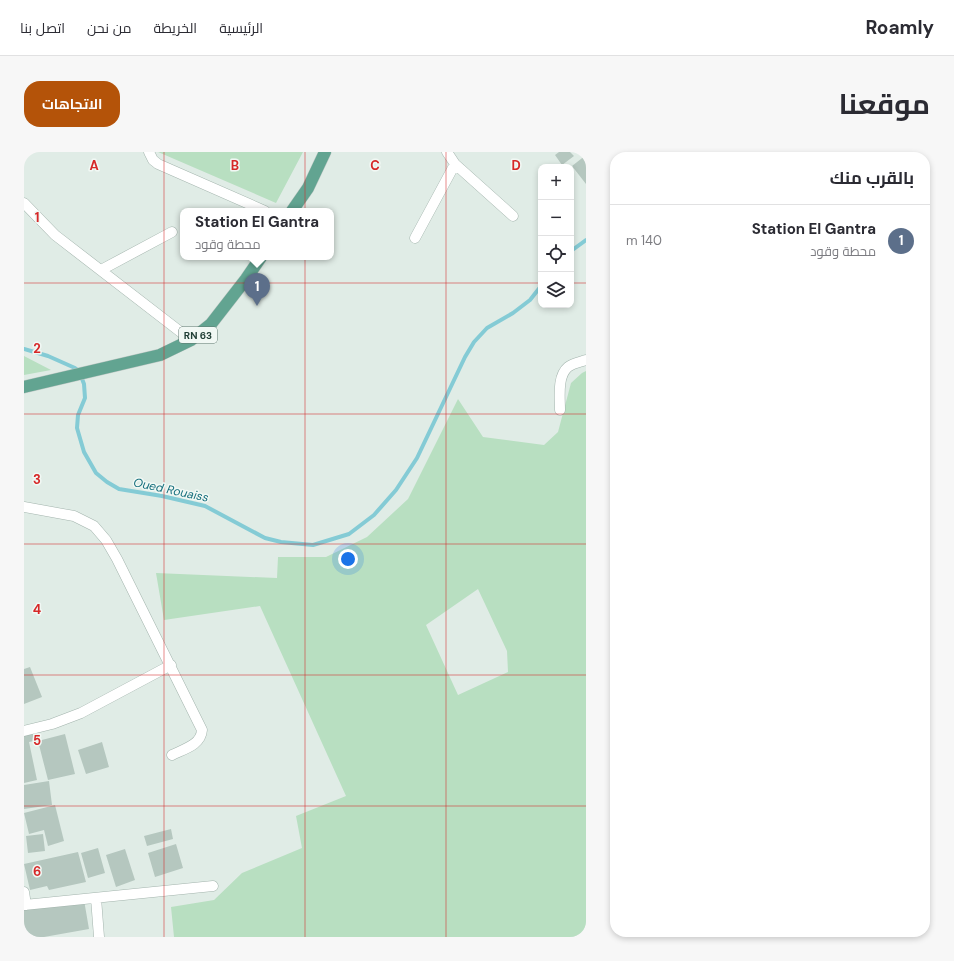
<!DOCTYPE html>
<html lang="ar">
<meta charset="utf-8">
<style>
body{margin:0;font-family:"DM Sans",Cairo,sans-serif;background:#f7f7f7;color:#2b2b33;direction:rtl}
.controls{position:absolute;right:12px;top:12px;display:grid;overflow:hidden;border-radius:8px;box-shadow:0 2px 6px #0003}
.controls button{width:36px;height:36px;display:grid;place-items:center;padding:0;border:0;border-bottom:1px solid #e1e1e2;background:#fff;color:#2b2b33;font:20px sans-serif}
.you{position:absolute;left:324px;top:407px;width:14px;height:14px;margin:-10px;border:3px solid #fff;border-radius:50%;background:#1a73e8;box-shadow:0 0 0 6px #1a73e833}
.badge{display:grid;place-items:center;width:26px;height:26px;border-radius:50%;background:#b45309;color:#fff;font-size:13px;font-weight:700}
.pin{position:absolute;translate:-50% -33px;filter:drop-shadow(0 1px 2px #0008)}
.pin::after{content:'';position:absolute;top:21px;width:14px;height:12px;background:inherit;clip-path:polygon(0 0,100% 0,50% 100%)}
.popup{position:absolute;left:156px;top:56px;width:154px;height:52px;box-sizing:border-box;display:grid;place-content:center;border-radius:8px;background:#fff;filter:drop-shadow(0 1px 3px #0005);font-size:13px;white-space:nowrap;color:#7c7c81}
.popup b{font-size:15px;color:#2b2b33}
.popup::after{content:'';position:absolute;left:50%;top:100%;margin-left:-8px;border:8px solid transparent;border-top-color:#fff}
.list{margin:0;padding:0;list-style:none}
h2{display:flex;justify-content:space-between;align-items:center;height:52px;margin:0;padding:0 16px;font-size:17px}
h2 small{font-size:13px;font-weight:400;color:#7c7c81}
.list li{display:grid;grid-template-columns:26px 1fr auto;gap:12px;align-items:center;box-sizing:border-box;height:72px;padding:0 16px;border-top:1px solid #e1e1e2}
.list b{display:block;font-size:15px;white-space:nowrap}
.list p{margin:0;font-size:13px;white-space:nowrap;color:#7c7c81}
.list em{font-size:13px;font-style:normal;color:#7c7c81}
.icon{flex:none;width:22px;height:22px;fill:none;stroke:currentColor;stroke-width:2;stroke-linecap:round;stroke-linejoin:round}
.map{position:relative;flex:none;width:562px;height:785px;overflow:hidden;direction:ltr;border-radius:16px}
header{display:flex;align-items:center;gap:24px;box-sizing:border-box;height:56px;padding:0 20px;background:#fff;border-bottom:1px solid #e1e1e2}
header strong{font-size:19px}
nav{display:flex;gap:22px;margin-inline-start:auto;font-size:14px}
.intro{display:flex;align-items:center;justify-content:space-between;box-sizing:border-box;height:96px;padding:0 24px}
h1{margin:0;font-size:28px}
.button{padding:10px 18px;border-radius:16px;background:#b45309;color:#fff;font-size:14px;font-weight:700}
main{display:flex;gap:24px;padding:0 24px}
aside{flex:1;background:#fff;border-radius:16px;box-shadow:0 2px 6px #0003}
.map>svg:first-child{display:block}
</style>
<header>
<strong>Roamly</strong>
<nav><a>الرئيسية</a><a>الخريطة</a><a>من نحن</a><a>اتصل بنا</a></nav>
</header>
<div class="intro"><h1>موقعنا</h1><a class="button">الاتجاهات</a></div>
<main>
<aside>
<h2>بالقرب منك<small></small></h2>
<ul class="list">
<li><span class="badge" style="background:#5c6f8a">1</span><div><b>Station El Gantra</b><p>محطة وقود</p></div><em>140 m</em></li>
</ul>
</aside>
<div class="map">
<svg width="562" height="785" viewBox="0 0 562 785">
<rect width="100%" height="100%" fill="#e0ece6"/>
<path fill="#b8dfc1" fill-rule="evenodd" d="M134 0H279L252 51Z
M0 204 27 218 0 223Z
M562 219V785H150L147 755 190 748 218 721 278 696 272 664 322 644 236 454 140 468 132 421 253 426 254 405H302L343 385 384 347 434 247 459 285 520 293 534 280 547 231 558 221ZM454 437 483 499 484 520 434 543 402 473Z"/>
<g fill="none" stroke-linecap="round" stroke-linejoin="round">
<path stroke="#84cbd5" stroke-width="4" d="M547 99 562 88
M0 197 24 204 51 216 55 219 60 232 61 246 54 263 53 276 60 300 72 321 83 330 95 337 138 344 181 354 241 386 257 390 289 393 325 382 350 363 372 338 393 306 441 205 450 190 463 176 489 161 506 148 517 134"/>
</g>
<path fill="#b5c7bf" d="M535 0H546L550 4 538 13 531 3Z
M562 3V32L548 14Z
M6 515 18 545 0 552V517Z
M8 578 10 589 5 590 13 628 0 631V580Z
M41 582 51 622 24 628 14 589Z
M78 590 85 615 62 622 54 598Z
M25 629 28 653 0 657V633Z
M31 653 40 689 24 694 20 678 5 682 0 661Z
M147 677 149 687 123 694 120 684Z
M19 682 21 699 4 701 2 684Z
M152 692 159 716 131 725 124 701Z
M74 696 81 721 64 726 57 701Z
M101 697 111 728 92 735 82 703Z
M54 700 62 730 25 738 23 734 6 738 0 712Z
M60 748 65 777 20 785H0V757Z"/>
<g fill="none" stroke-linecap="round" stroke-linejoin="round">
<defs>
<path id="street" d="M125 0 129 8 134 12 241 59
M423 0 431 12 489 64
M0 51 31 83 167 188
M391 86 431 12
M77 118 148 80
M536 258C536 246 533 224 544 215 549 211 556 210 562 208
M0 355 50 364 70 374 82 388 93 407 178 578C177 593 160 597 148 603
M0 579 28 572 57 561 147 513
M0 740 2 753
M72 746 75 785
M0 753 189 734"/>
<path id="primary" d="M268 59 284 36 301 0
M0 235 136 203 167 188 187 172 222 127 237 105"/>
</defs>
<use href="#street" stroke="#a3b4ad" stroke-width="11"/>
<use href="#primary" stroke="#c1c9c6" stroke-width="13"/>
<use href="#street" stroke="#fff" stroke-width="10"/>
<use href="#primary" stroke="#62a491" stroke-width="12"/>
</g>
<path fill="none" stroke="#d62828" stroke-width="1" stroke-opacity="0.55" d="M140 0V785M281 0V785M422 0V785M0 131H517M547 131H562M0 262H562M0 392H562M0 523H562M0 654H562"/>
<g text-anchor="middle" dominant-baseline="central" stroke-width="3" stroke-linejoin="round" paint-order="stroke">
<rect fill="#f1f8f4" stroke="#5f766e" stroke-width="1" x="155" y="175" width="38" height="16" rx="3"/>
<g font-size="10" font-weight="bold" fill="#203e35">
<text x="174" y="183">RN 63</text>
</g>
<g font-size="12" font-style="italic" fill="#166f7d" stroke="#f1f8f4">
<text transform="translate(147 338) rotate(12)">Oued Rouaiss</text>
</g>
</g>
<g font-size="13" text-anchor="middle" font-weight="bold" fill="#d62828" stroke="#f1f8f4" stroke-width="3" stroke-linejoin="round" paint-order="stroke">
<text x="70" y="18">A</text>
<text x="211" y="18">B</text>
<text x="351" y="18">C</text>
<text x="492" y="18">D</text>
<text x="13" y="70">1</text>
<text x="13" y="201">2</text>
<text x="13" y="332">3</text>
<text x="13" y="462">4</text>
<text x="13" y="593">5</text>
<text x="13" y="724">6</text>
</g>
</svg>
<div class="controls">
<button>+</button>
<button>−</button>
<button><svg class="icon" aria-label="locate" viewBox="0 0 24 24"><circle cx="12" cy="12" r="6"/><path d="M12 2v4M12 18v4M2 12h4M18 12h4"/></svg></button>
<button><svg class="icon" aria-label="layers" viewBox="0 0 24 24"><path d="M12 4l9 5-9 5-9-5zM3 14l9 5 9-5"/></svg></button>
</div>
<div class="you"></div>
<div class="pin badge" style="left:233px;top:154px;background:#5c6f8a">1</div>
<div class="popup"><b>Station El Gantra</b>محطة وقود</div>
</div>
</main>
